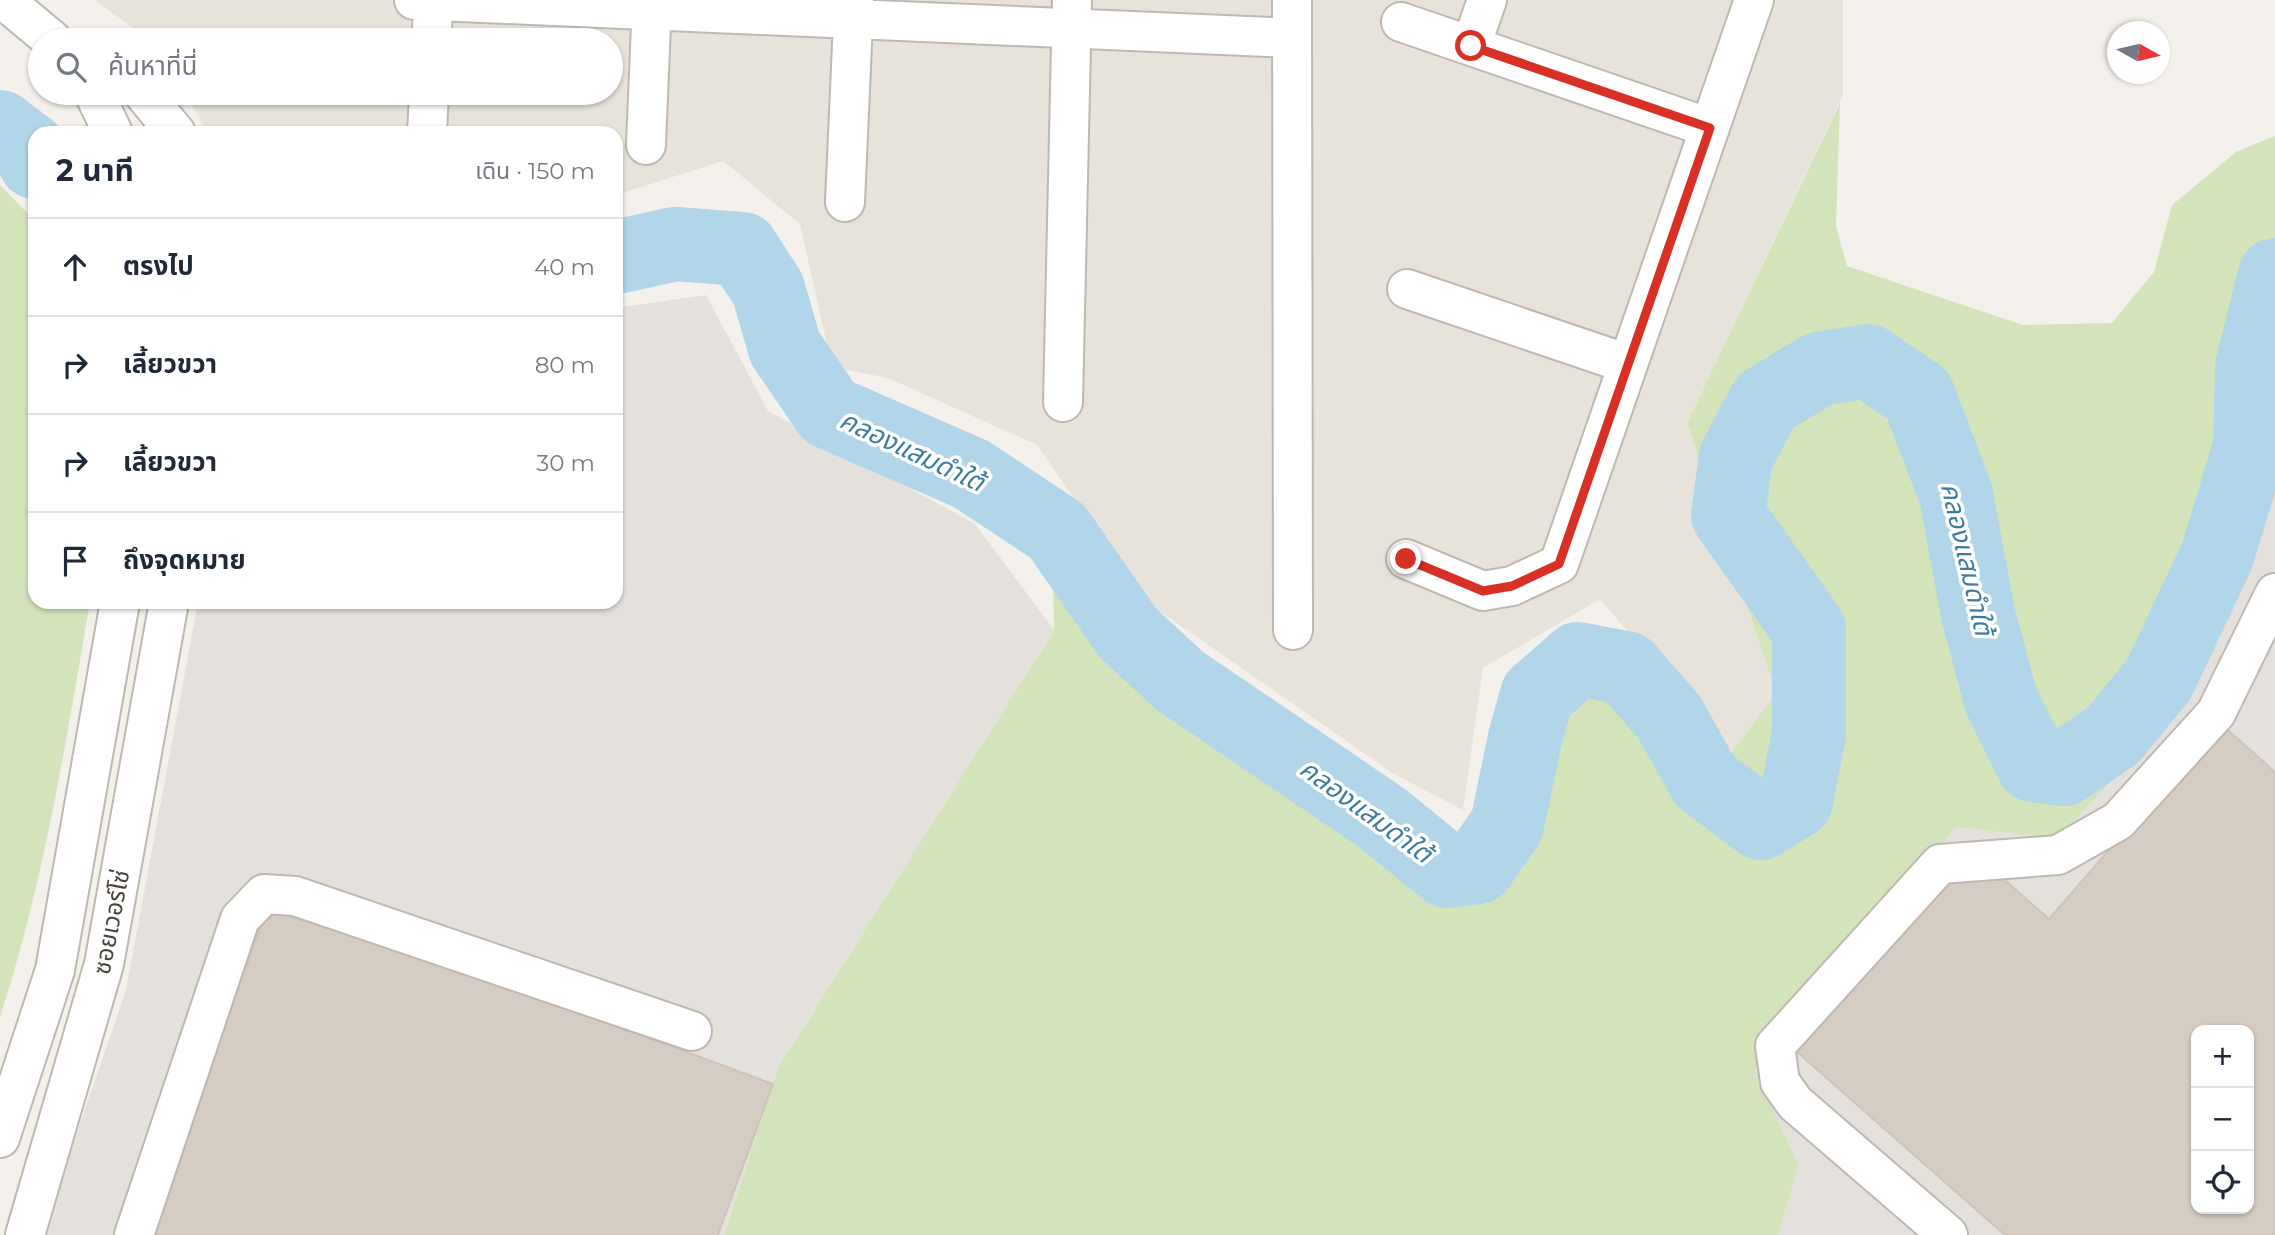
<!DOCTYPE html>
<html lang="th">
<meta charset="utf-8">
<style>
body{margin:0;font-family:Montserrat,"Noto Sans Thai",sans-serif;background:#f2f2f3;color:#1f2937}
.controls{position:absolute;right:21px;bottom:21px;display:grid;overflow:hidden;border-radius:14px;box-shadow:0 2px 5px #0004}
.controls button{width:63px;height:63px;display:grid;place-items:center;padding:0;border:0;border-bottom:2px solid #e0e1e3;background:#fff;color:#1f2937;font:35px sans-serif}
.compass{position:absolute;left:2107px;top:21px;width:63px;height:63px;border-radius:50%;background:#fff;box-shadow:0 2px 5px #0004;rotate:98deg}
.stop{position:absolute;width:21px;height:21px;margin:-16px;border:5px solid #d93025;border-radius:50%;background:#fff}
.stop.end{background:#d93025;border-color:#fff;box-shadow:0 2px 7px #0008}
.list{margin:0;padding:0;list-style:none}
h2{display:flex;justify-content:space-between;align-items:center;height:91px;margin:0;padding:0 28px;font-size:30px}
h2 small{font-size:23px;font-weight:400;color:#747a83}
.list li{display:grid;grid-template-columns:46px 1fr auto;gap:21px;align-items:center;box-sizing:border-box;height:98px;padding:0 28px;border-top:2px solid #e0e1e3}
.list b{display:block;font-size:26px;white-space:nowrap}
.list em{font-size:23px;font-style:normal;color:#747a83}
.icon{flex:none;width:38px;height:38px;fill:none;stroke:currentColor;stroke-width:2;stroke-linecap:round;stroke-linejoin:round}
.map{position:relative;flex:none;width:2275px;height:1235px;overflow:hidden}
.search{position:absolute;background:#fff;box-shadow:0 2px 5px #0004;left:28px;top:28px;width:595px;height:77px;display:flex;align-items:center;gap:18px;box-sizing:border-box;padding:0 24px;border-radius:38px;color:#747a83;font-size:26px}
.panel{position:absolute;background:#fff;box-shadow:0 2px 5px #0004;left:28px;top:126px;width:595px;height:483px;border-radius:21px}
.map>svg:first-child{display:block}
</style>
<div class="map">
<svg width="2275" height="1235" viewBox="0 0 2275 1235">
<rect width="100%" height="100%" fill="#f4f1ec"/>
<path fill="#e7e3db" d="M95 0H1843V95L1687 423 1776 693 1732 752 1600 599 1483 668 1463 810 1394 774 1145 601 1037 445 888 378 832 367 800 224 723 161 616 195V133H207L186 93H611V40H149Z"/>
<path fill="#e4e1dd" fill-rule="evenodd" d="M2251 270 2275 273V1235H1778L1799 1165 1753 1070 1956 826 2058 838 2262 513 2223 509ZM2196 1030H2249V1209H2196Z
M706 295 768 411 975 524 1055 631 778 1068 724 1235H42L126 990 198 602H616V308Z"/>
<path fill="#d3e3ba" d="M1840 103 1836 226 1847 266 2023 325 2112 323 2154 272 2172 205 2236 152 2275 136V273L2251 270 2223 509 2263 514 2166 722 2058 838 1956 827 1754 1070 1799 1165 1778 1235H724L778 1068 1054 631 1053 572 1135 686 1321 802 1434 886 1495 895 1550 717 1571 682 1635 701 1688 790 1732 752 1776 693 1687 423Z
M0 185 35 221V602H90C66 741 44 883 0 1017Z"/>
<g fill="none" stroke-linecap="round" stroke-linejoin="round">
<path stroke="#b1d5e9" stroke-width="74" d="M0 127 29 149 35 162
M616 257 675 244 742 249 768 289 785 348 829 412 971 474 1057 531 1128 633 1180 681 1382 818 1447 871 1478 867 1507 825 1525 738 1537 695 1578 659 1626 668 1669 717 1705 781 1761 823 1796 801 1809 733V629L1728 515 1736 457 1765 402 1819 369 1868 361 1918 395 1956 495 1978 614 2001 700 2033 765 2064 769 2113 735 2159 679 2217 556 2250 447 2252 367 2275 275"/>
</g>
<path fill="#d5ccc3" stroke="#cfc4b7" stroke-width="2" fill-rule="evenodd" d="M2220 723 2275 772V1235H2005L1789 1045 1964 844 2049 919ZM2196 1030H2249V1209H2196Z
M271 899 773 1084 718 1235H148Z"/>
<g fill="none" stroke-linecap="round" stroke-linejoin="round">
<defs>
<path id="minor" d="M4 0 52 40
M414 0 1292 38
M1292 0 1293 630
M1401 22 1710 128
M431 40 434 0
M1471 46 1487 0
M94 93 113 133
M143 93 176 133
M427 133 429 93
M646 145 652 0
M845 202 854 0
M1407 289 1628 364
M1063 402 1072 0
M1406 559 1483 591 1512 586 1559 564 1754 0
M0 1138 55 970 120 602
M25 1235 104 964 169 602
M134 1235 240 919 264 894 295 896 692 1031
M1948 1235 1795 1103 1780 1082 1775 1046 1940 864 2058 855 2118 821 2216 713 2275 593"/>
</defs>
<use href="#minor" stroke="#bfb8b0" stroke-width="42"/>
<use href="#minor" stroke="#fff" stroke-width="38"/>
</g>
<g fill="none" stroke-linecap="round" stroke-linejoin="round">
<path stroke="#d93025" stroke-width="9" d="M1406 559 1483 591 1512 586 1559 564 1710 128 1471 46"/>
</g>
<g text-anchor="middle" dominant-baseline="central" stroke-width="7" stroke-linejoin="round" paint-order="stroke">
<g font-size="24" fill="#48423a" stroke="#fff">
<text transform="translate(111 922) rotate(-79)">ซอยเวอร์โซ่</text>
</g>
<g font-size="26" font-style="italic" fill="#3d7ca0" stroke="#fff">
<text transform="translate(912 451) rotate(25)">คลองแสมดำใต้</text>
<text transform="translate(1967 559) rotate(77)">คลองแสมดำใต้</text>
<text transform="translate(1366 811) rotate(36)">คลองแสมดำใต้</text>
</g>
</g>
</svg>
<div class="controls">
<button>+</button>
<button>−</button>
<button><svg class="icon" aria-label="locate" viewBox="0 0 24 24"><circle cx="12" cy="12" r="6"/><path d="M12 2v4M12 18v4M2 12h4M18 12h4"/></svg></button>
</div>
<svg class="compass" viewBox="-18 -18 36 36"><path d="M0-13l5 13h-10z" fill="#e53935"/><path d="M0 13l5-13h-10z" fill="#747a83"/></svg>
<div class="stop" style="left:1471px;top:46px"></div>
<div class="stop end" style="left:1406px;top:559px"></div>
<div class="search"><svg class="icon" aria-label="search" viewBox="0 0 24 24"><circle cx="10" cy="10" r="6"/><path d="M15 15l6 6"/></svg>ค้นหาที่นี่</div>
<section class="panel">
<h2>2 นาที<small>เดิน · 150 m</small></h2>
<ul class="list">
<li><svg class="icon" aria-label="ahead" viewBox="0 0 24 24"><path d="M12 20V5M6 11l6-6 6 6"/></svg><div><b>ตรงไป</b></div><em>40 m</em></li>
<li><svg class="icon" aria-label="right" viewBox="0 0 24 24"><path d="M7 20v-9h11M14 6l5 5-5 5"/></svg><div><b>เลี้ยวขวา</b></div><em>80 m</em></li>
<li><svg class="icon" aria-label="right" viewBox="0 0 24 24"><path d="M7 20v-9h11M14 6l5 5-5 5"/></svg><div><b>เลี้ยวขวา</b></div><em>30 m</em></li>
<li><svg class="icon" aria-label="arrive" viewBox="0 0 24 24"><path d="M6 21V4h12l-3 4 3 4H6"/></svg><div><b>ถึงจุดหมาย</b></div></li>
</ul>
</section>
</div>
